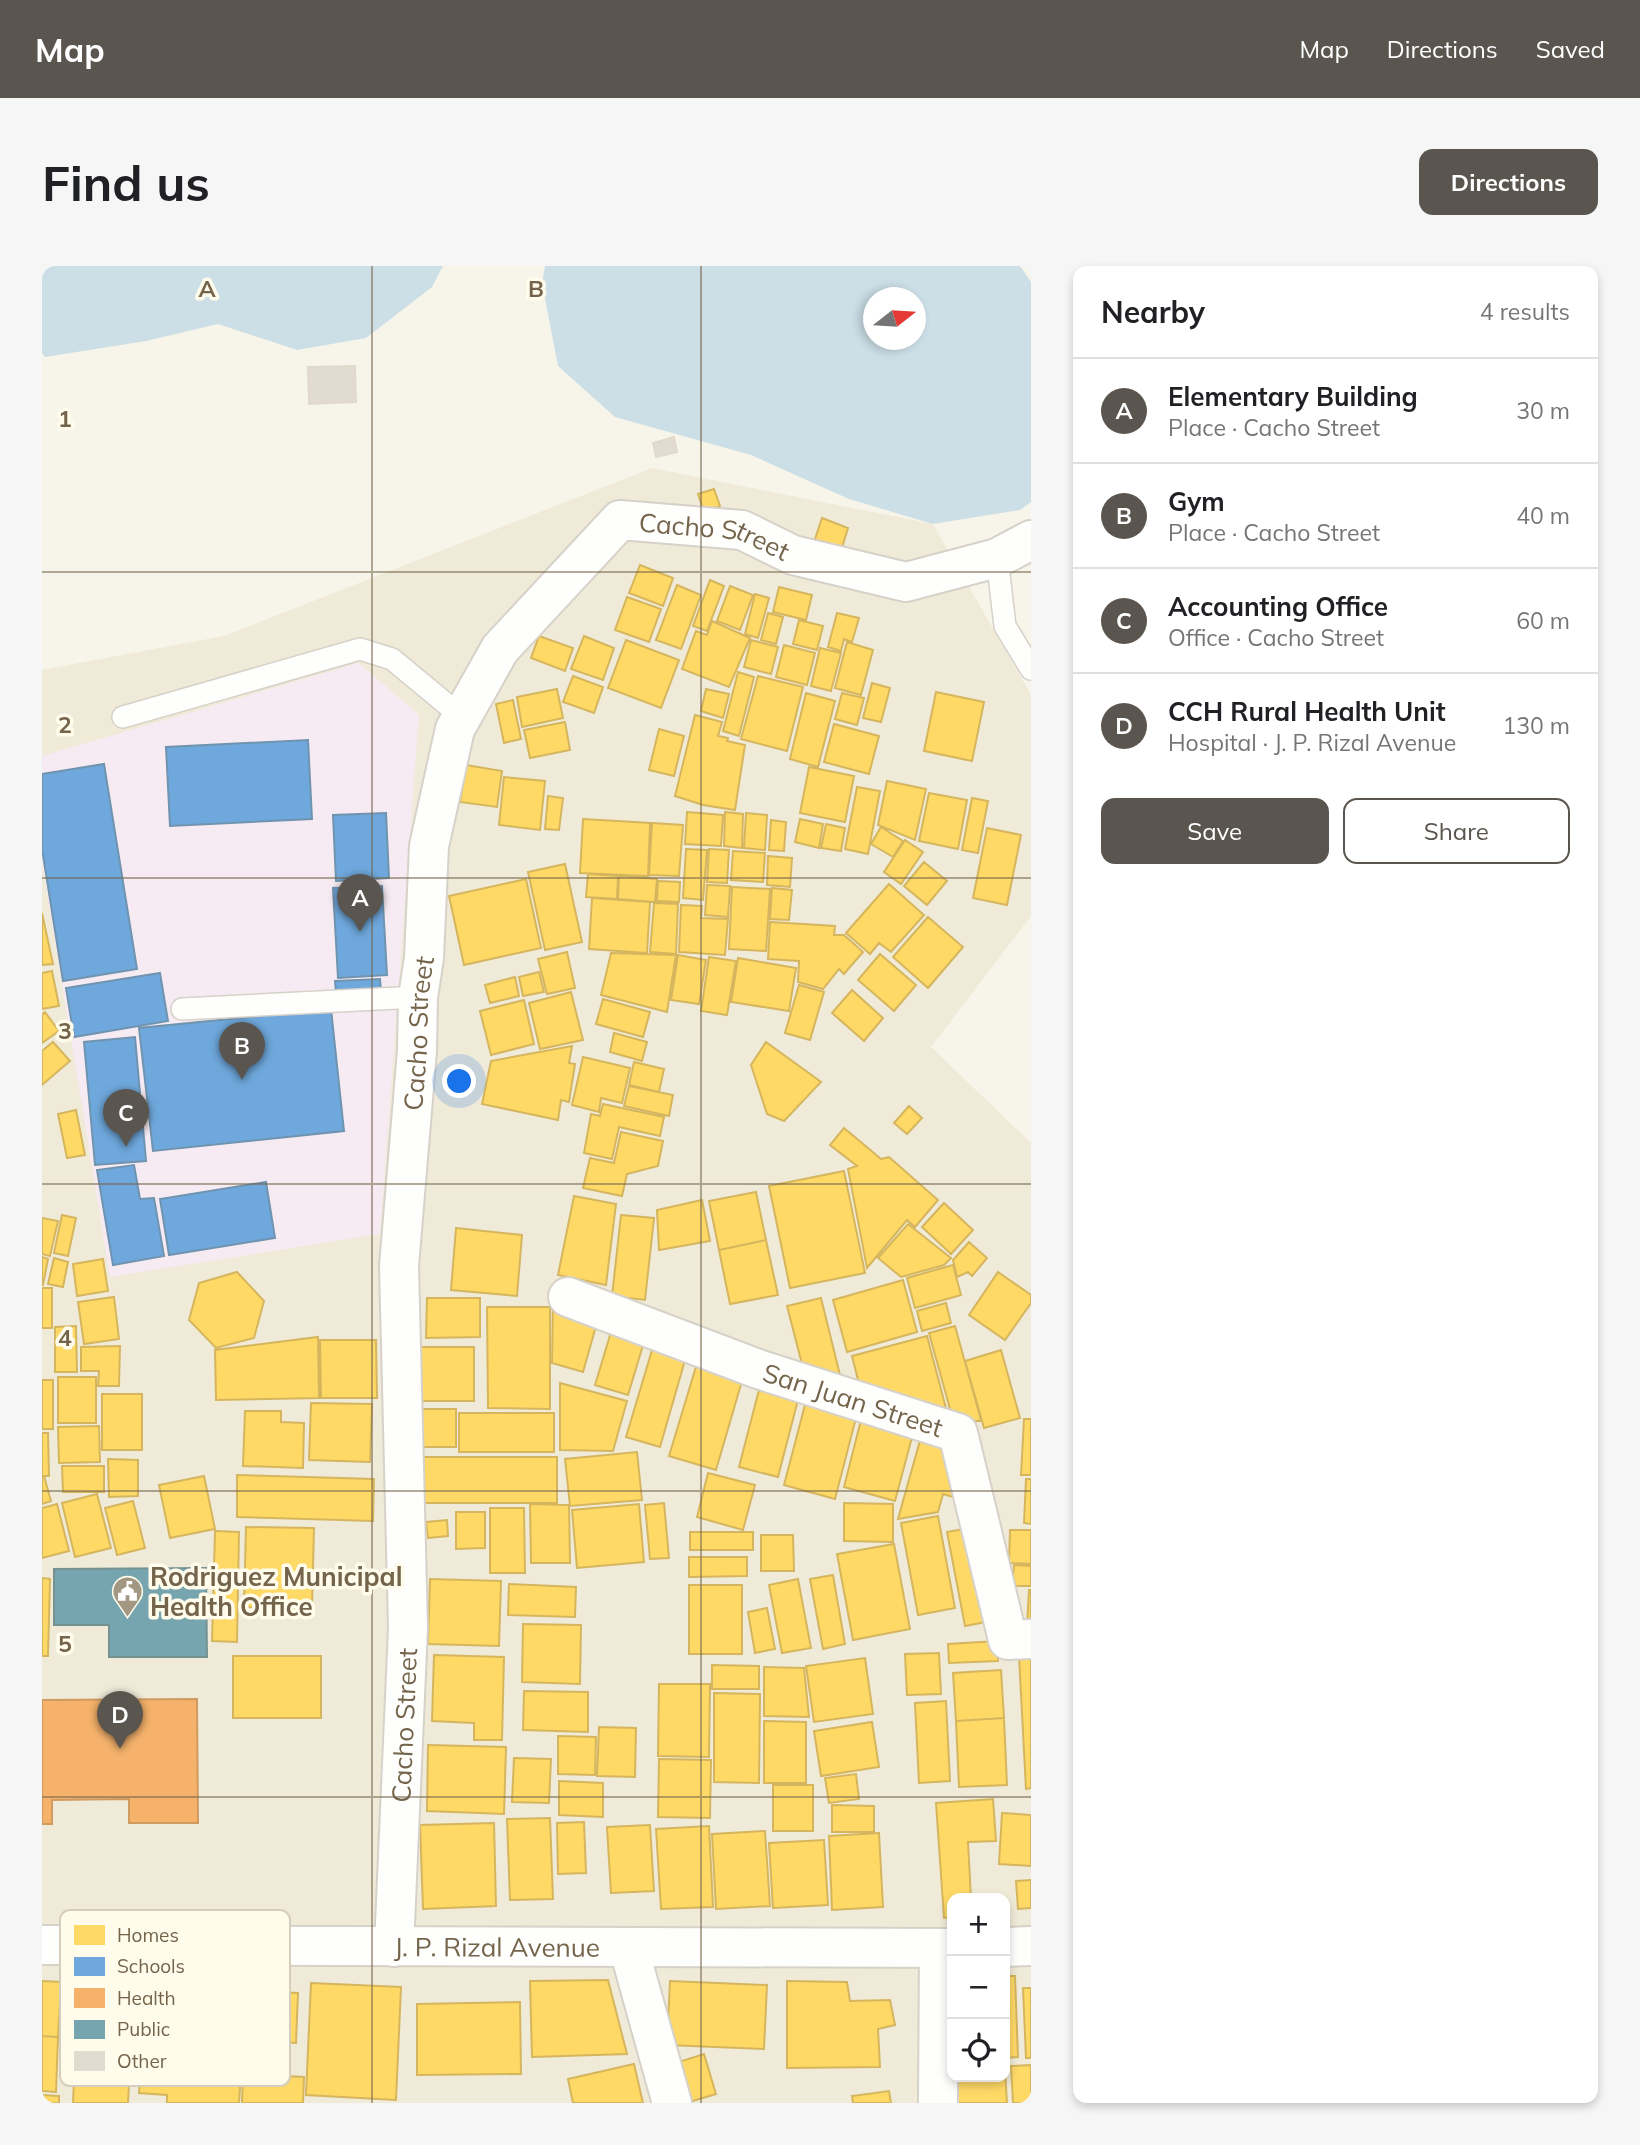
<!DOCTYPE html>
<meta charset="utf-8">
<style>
body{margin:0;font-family:Mulish,sans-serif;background:#f6f6f6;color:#202124}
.controls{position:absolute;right:21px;bottom:21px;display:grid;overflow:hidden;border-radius:14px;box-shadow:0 4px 10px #0003}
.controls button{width:63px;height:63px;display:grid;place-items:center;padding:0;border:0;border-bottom:2px solid #e0e0e0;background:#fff;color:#202124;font:35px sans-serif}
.compass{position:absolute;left:821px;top:21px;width:63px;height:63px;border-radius:50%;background:#fff;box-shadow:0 4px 10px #0003;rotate:73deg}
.you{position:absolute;left:418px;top:816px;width:24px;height:24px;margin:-18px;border:5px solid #fff;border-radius:50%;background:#1a73e8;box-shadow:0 0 0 10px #1a73e833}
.badge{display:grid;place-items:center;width:46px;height:46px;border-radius:50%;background:#5a564f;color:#fff;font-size:23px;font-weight:700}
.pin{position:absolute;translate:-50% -58px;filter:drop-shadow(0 2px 4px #0008)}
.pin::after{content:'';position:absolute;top:37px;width:24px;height:21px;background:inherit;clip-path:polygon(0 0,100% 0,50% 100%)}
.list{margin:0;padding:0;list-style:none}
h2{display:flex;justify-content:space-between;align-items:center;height:91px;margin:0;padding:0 28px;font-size:30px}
h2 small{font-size:23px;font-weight:400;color:#757577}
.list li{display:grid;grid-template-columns:46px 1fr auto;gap:21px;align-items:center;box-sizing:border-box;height:105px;padding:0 28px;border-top:2px solid #e0e0e0}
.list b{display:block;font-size:26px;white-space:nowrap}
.list p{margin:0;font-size:23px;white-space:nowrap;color:#757577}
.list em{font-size:23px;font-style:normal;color:#757577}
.actions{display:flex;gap:14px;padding:21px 28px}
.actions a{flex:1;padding:16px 0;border:2px solid #5a564f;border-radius:14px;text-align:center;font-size:24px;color:#5a564f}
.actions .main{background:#5a564f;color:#fff}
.icon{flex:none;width:38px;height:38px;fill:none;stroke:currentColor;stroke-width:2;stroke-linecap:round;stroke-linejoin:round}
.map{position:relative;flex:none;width:989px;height:1837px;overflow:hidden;border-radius:14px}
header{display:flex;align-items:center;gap:42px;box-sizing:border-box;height:98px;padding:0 35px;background:#5a564f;color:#fff}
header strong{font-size:33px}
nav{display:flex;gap:38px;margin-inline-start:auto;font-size:24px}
.intro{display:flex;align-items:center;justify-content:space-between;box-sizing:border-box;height:168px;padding:0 42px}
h1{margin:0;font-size:49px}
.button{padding:18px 32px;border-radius:14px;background:#5a564f;color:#fff;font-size:24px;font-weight:700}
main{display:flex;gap:42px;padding:0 42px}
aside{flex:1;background:#fff;border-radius:14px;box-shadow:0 4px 10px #0003}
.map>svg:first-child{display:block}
</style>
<header>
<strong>Map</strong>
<nav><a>Map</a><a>Directions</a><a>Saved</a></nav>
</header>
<div class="intro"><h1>Find us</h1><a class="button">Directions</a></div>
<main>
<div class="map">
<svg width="989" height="1837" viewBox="0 0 989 1837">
<rect width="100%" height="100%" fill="#f7f5ea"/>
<path fill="#f0ead8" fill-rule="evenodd" d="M610 202 891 258 989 429V650L889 781 989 877V1837H0V404L182 370ZM910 1632H963V1811H910Z"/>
<path fill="#f6ebf2" d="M317 397 377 449 338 968 68 1011 0 597V490Z"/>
<path fill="#ccdee6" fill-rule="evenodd" d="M0 0H401L390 21 324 72 255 84 176 58 104 75 3 91 0 87Z
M503 0H978L989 16V236L978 244 891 258 807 233 709 189 573 151 516 100 500 17ZM832 32H874V74H832Z"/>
<path fill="#ffd966" stroke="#d5b65e" stroke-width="2" d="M672 223 678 240 662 246 656 228Z
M780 252 806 262 798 288 771 279Z
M598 299 631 312 621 340 587 327Z
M668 314 682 320 665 365 651 360Z
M635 319 659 329 639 383 614 374Z
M688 320 711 329 698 364 675 355Z
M737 321 770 329 764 354 731 346Z
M713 328 727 332 716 372 703 368Z
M585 331 619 343 607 376 573 364Z
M726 347 741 351 734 378 719 374Z
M795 347 817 352 810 376 802 373 799 385 786 381Z
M757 354 781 360 775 384 751 378Z
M670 355 708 372 687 421 640 403 654 365 665 369Z
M497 370 531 382 523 405 489 392Z
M542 370 572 382 561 414 529 403Z
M584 374 637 394 619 442 566 422Z
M709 374 736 381 729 408 702 401Z
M805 376 831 384 819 429 793 422Z
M742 379 773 387 765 419 734 411Z
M778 382 799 387 789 425 769 420Z
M696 406 712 411 697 470 681 465Z
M531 410 561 421 552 447 521 436Z
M716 410 761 421 745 485 699 473Z
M830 417 848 422 839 456 821 452Z
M515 423 521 452 480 461 475 431Z
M664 423 687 428 681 452 659 445Z
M894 426 942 436 930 495 882 485Z
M764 427 793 435 776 501 748 493Z
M800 427 822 432 815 459 793 453Z
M471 434 479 473 462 477 454 438Z
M653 449 680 456 676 470 686 472 685 475 703 479 693 544 661 539 633 530Z
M523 456 528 484 488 492 482 464Z
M792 458 837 470 827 508 782 496Z
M617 463 642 470 632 510 607 504Z
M424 499 460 505 455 541 418 536Z
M767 501 812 510 803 556 758 547Z
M462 511 503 515 498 564 457 559Z
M845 515 884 523 873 574 836 559Z
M815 521 838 525 826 588 803 583Z
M887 527 925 534 916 583 877 575Z
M506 530 521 532 517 564 503 563Z
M930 532 946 535 936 587 920 584Z
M645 546 681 549 679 580 643 578Z
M683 546 701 548 700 582 682 580Z
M704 547 725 549 723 584 702 582Z
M541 553 608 557 606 610 538 607Z
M758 553 781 558 777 582 753 576Z
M729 554 744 556 742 585 727 584Z
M610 557 641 559 637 610 607 609Z
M784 558 803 562 799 585 779 582Z
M839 561 861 575 851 591 829 578Z
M945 562 979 569 965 639 931 632Z
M863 574 881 586 859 618 842 606Z
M644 583 665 584 661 634 641 632Z
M667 583 687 584 685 617 665 616Z
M691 585 723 587 721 616 689 614Z
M726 590 750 592 748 621 725 619Z
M882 596 905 615 885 639 862 620Z
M523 598 540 676 503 684 486 606Z
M546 608 576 610 575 633 544 631Z
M577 610 615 613 613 636 576 633Z
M484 613 499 682 422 699 407 630Z
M616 615 638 616 637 636 615 635Z
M847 618 882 649 849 686 837 677 828 688 804 667Z
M665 619 688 620 686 651 663 649Z
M690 621 728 623 724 685 687 683Z
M730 622 750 624 747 654 728 653Z
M550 632 608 636 605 687 547 683Z
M612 637 636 638 634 688 608 686Z
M639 639 660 640 659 652 686 653 683 689 637 686Z
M0 647 11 698 0 699Z
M886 651 921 681 886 722 851 691Z
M728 656 793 660 792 669H802L821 686 802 708 797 703 781 723 756 716 757 695 726 693Z
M525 686 533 722 505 728 496 693Z
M569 687 634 689 625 746 559 729Z
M838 688 874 719 852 745 816 714Z
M636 689 664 694 657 738 629 734Z
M667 691 694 695 685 749 659 745Z
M696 692 754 702 747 745 689 736Z
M10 705 17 740 0 743V707Z
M497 706 502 726 481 730 477 711Z
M473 711 477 730 448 737 443 719Z
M757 719 782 726 768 774 743 767Z
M810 724 841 752 822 775 790 747Z
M529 726 541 774 498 783 487 737Z
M561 733 608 746 601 771 554 758Z
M482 734 492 778 449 789 438 745Z
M3 746 17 765 0 777V749Z
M572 767 605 776 600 795 568 786Z
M11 776 28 795 0 819V785Z
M724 776 779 816 742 855 725 848 709 799Z
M530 780 527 797 533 798 527 836 519 834 516 854 440 838 449 795Z
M541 791 588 802 580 837 559 832 557 846 530 839Z
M592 796 622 803 617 826 587 819Z
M587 820 631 829 627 850 582 840Z
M561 838 622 851 618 870 577 861 570 893 542 887 549 848 558 850Z
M867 840 880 852 865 868 852 857Z
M34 844 43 889 25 892 16 848Z
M802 862 839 893 847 891 896 934 873 961 865 954 825 1002 806 903 815 900 788 879Z
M579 866 621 875 616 900 585 908 580 930 541 922 548 892 572 897Z
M802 905 823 1007 748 1022 727 920Z
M714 926 724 974 677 984 667 935Z
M532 930 574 938 564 1019 516 1009Z
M660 934 668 975 617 984 615 944Z
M902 937 931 964 909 988 880 961Z
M20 949 34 952 26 990 12 987Z
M579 949 612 952 603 1034 570 1030Z
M0 952 16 955 8 990 0 988Z
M866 958 909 992 902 999 859 1011 836 992Z
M414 962 480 969 475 1030 409 1024Z
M724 974 736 1029 688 1038 677 984Z
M927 976 945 992 930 1010 926 1006 915 1011 911 994Z
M0 991 6 993 1 1019H0Z
M12 992 26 996 21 1021 6 1018Z
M61 993 66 1025 35 1030 31 998Z
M911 999 919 1029 873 1042 865 1012Z
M195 1006 222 1035 212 1072 174 1082 147 1054 157 1017Z
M956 1006 989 1029V1037L963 1074 927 1049Z
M861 1014 875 1066 805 1086 791 1034Z
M0 1022H10V1062H0Z
M72 1031 77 1073 42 1078 36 1036Z
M385 1032H438V1071L384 1072Z
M511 1032 558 1046 541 1106 510 1097Z
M779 1032 799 1113 761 1102 745 1040Z
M904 1037 909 1057 880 1065 875 1045Z
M445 1041H508V1143L446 1142Z
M34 1060 35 1106H13V1061Z
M913 1060 939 1154 913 1161 887 1067Z
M569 1066 602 1076 586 1129 553 1119Z
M885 1070 906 1150 817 1118 810 1090Z
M276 1071 277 1132 174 1134 173 1084Z
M278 1074H334L335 1132H279Z
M613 1074 646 1084 618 1181 584 1171Z
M78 1080 77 1120H56L57 1105H39V1081Z
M379 1081H432V1135H379Z
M959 1084 978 1152 942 1162 923 1095Z
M656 1094 702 1108 674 1204 627 1190Z
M16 1111H54V1157H16Z
M0 1114H11V1163H0Z
M518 1117 585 1135 571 1185 518 1184Z
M718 1120 757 1130 736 1211 697 1201Z
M60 1128H100V1184H60Z
M764 1135 815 1148 793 1233 742 1219Z
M269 1137 330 1138 328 1196 267 1194Z
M378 1143H414V1181H378Z
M203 1145H239V1156L262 1157 261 1202 201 1200Z
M821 1146 873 1160 853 1235 802 1221Z
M417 1147H512V1186H417Z
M982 1153H989V1209H979Z
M57 1160 58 1196 17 1197 16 1161Z
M0 1167H6L7 1210H0Z
M879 1171 913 1180 927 1236 901 1228 896 1246 856 1253Z
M595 1186 600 1234 528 1240 523 1193Z
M382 1191H515V1237H382Z
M66 1193 96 1194V1230L67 1231Z
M20 1200H62V1226H21Z
M666 1207 713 1219 701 1264 655 1251Z
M195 1209 332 1213 331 1255 195 1251Z
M2 1210 9 1235 0 1238V1211Z
M162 1210 173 1263 128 1272 117 1219Z
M984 1213H989V1258L982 1257Z
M55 1228 69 1282 33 1291 20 1237Z
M91 1235 103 1282 75 1289 63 1242Z
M622 1237 627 1292 608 1293 603 1239Z
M802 1237 851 1238V1276L802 1275Z
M15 1238 27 1285 0 1292V1242Z
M488 1238 527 1239 528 1297H489Z
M597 1238 602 1296 535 1302 530 1244Z
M448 1242H482L483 1307H448Z
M414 1246H443V1282L414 1283Z
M896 1250 913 1342 876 1349 859 1257Z
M405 1254 406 1270 386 1272 384 1256Z
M204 1261 272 1262 270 1342 202 1341Z
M927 1262 944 1356 923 1360 905 1266Z
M968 1264H989V1298L967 1297Z
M173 1265 197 1266 195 1376 170 1375Z
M648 1266H711V1284H648Z
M719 1269H751L752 1305H719Z
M852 1278 868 1363 811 1374 795 1288Z
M647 1291H705V1310L647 1311Z
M972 1299 989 1300V1320H970Z
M791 1309 803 1378 781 1383 768 1313Z
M0 1312 8 1313 6 1390H0Z
M388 1313 459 1315 457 1380 386 1378Z
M756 1313 769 1382 740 1387 727 1319Z
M467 1318 534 1321 533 1351 466 1349Z
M647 1319H700V1388H647Z
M987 1324H989V1360H985Z
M725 1342 733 1383 713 1387 706 1346Z
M481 1358 539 1359 538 1418 480 1416Z
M955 1375 956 1395 907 1397 906 1378Z
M897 1387 899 1428 865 1429 863 1388Z
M392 1389 462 1391 460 1474H432V1457L390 1455Z
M191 1390H279V1452H191Z
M977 1390H989V1522L984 1523Z
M823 1392 831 1448 772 1456 764 1400Z
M670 1399 717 1400V1423H670Z
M722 1401 762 1402 767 1451 722 1450Z
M959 1404 962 1452 914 1455 911 1407Z
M617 1418H668L667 1491 616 1490Z
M482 1425 546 1426V1466L481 1464Z
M672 1427 718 1428 717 1517 672 1516Z
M904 1435 908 1515 877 1517 873 1437Z
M962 1452 965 1519 917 1521 914 1455Z
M722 1455 764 1456V1517H722Z
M830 1456 837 1501 779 1510 772 1465Z
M557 1461 594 1462 593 1511 555 1510Z
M516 1470 554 1471 553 1509 516 1508Z
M386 1479 464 1481 462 1548 385 1545Z
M472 1492 509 1493 507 1537 470 1536Z
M617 1493 669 1494 668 1552 616 1551Z
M814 1508 817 1533 787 1537 783 1512Z
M517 1515 561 1517V1551L517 1549Z
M731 1519H771V1565H731Z
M951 1533 954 1575 926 1576 929 1632H910V1651L902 1652 894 1537Z
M790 1539 832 1540V1566H790Z
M960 1547 989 1549V1600L957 1598Z
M508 1552 511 1633 468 1634 465 1553Z
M542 1556 544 1607 516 1608 515 1557Z
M452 1557 454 1640 381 1643 378 1559Z
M608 1559 612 1625 569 1627 565 1561Z
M667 1560 671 1641 619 1643 614 1563Z
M723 1565 728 1640 674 1643 670 1568Z
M837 1567 841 1641 790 1644 787 1570Z
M782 1574 786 1639 731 1642 727 1577Z
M989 1614V1642L976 1643 974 1615Z
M963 1710H973L976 1791 963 1792Z
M566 1714 585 1788 490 1791 488 1715Z
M0 1715 19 1716 16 1771 0 1770Z
M628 1715 725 1719 722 1783 625 1779Z
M745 1715 805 1716 808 1735 848 1734 853 1759 836 1763 838 1801 745 1802Z
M269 1717 359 1721 354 1834 264 1829Z
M36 1721 92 1724 86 1837H31Z
M981 1722H989V1792H984Z
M207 1725 256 1727 254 1777 204 1775Z
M478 1736 479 1808 375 1809V1738Z
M0 1770 16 1771 14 1826 0 1825Z
M101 1773 152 1777 151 1788 200 1791 197 1837H125V1829L97 1827Z
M662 1788 674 1828 644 1837 624 1800Z
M592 1798 601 1837H531L526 1813Z
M989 1799V1837H971L969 1800Z
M963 1805 965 1837H902L910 1811H963Z
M201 1808 262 1811 261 1837H200Z
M847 1825 849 1837H811L810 1830Z
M0 1829 17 1830V1837H0Z"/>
<path fill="#6fa8dc" stroke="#7094b0" stroke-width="2" d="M266 474 270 553 128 560 124 481Z
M62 498 95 703 21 715 0 583V508Z
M344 547 347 612 294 615 291 549Z
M340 620 345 709 296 712 291 622Z
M118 707 126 755 32 771 24 722Z
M338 713 339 725 294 727 293 715Z
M289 743 302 865 111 885 97 762Z
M93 771 104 895 53 899 42 776Z
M92 899 98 933 112 932 122 990 71 999 55 904Z
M224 916 233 972 127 989 118 933Z"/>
<path fill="#f6b26b" stroke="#cf9b61" stroke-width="2" d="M155 1433 156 1557H87V1533L10 1534V1558H0V1434Z"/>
<path fill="#76a5af" stroke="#759291" stroke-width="2" d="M164 1302 165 1391H67V1359H12V1303Z"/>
<path fill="#e1dccf" stroke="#e0dacc" stroke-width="2" d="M313 100 314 136 267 138 266 101Z
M632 171 635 186 614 191 611 177Z"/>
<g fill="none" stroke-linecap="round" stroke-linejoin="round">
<defs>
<path id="service" d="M955 292 963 360 989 403
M81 451 318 383 350 393 420 451
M140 743 376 731"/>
<g id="minor">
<path id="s1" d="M526 1031 716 1103 916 1167 966 1374 989 1373"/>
<path id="s2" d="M352 1681 366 1362 357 1000 375 785 376 731 382 692 387 580 413 463 458 383 578 254 700 264 751 289 864 316 955 292 989 274"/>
<path d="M896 1837 897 1682"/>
</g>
<path id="tertiary" d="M587 1683 630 1837"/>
<g id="secondary">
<path id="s3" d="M0 1679 910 1682"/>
<path d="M963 1681 989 1680"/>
</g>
</defs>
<use href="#service" stroke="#d6d2c9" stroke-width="24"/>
<use href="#minor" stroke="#d6d2c9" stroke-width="42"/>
<use href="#tertiary" stroke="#d6d2c9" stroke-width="42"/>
<use href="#secondary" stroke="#d6d2c8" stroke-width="42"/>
<use href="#service" stroke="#fefefc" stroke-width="21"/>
<use href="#minor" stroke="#fefefc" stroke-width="38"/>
<use href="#tertiary" stroke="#fefefc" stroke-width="38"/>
<use href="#secondary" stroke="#fefefc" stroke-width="38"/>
</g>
<path fill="none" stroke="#74644b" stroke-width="2" stroke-opacity="0.55" d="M330 0V1837M659 0V1837M0 306H989M0 612H989M0 918H989M0 1225H989M0 1531H989"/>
<defs>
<symbol id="civic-pin" viewBox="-11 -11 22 30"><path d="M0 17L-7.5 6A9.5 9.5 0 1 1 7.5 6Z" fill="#a29783" stroke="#fffcec"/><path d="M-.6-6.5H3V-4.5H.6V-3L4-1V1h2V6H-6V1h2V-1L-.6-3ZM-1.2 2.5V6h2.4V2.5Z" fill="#fff"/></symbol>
</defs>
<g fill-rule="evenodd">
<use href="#civic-pin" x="68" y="1308" width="35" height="47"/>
</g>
<g text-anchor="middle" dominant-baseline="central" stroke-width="7" stroke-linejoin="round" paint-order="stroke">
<g font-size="26" fill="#74644b" stroke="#fffcec">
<text stroke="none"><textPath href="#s2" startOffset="1587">Cacho Street</textPath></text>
<text stroke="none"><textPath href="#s2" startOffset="915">Cacho Street</textPath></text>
<text stroke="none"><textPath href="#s1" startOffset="303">San Juan Street</textPath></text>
<text stroke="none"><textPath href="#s2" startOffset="222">Cacho Street</textPath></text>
<text stroke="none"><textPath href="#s3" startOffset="455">J. P. Rizal Avenue</textPath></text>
</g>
<g font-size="26" font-weight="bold" fill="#74644b" stroke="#fffcec" text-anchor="start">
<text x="108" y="1310">Rodriguez Municipal<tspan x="108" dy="30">Health Office</tspan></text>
</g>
</g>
<rect x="18" y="1644" width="230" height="176" rx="10" fill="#fffcec" stroke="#d5cebc" stroke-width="2"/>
<rect x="32" y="1659" width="31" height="20" fill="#ffd966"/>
<rect x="32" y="1691" width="31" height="19" fill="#6fa8dc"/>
<rect x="32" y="1722" width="31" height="20" fill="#f6b26b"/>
<rect x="32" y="1754" width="31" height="19" fill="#76a5af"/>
<rect x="32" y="1785" width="31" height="20" fill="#e1dccf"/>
<g font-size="19" fill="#74644b">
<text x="75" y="1676">Homes</text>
<text x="75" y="1707">Schools</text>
<text x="75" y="1739">Health</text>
<text x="75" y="1770">Public</text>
<text x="75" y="1802">Other</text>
</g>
<g font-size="23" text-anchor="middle" font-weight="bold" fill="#74644b" stroke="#fffcec" stroke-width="7" stroke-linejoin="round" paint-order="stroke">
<text x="165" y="31">A</text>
<text x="494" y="31">B</text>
<text x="23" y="161">1</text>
<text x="23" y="467">2</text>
<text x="23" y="773">3</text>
<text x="23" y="1080">4</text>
<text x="23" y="1386">5</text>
</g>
</svg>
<div class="controls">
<button>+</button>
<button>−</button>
<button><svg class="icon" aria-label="locate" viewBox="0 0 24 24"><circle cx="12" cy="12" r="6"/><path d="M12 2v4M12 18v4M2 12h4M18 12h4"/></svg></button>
</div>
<svg class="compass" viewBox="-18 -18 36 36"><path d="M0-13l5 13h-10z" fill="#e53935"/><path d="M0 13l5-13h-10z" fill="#757577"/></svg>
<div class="you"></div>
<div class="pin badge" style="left:318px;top:666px">A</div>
<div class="pin badge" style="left:200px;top:814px">B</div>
<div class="pin badge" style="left:84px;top:881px">C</div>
<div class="pin badge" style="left:78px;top:1483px">D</div>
</div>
<aside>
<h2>Nearby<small>4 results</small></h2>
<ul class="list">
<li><span class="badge">A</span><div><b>Elementary Building</b><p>Place · Cacho Street</p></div><em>30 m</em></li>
<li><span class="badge">B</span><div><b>Gym</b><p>Place · Cacho Street</p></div><em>40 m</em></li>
<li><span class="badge">C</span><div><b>Accounting Office</b><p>Office · Cacho Street</p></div><em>60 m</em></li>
<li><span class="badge">D</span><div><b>CCH Rural Health Unit</b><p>Hospital · J. P. Rizal Avenue</p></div><em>130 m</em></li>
</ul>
<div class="actions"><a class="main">Save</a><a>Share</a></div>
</aside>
</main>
